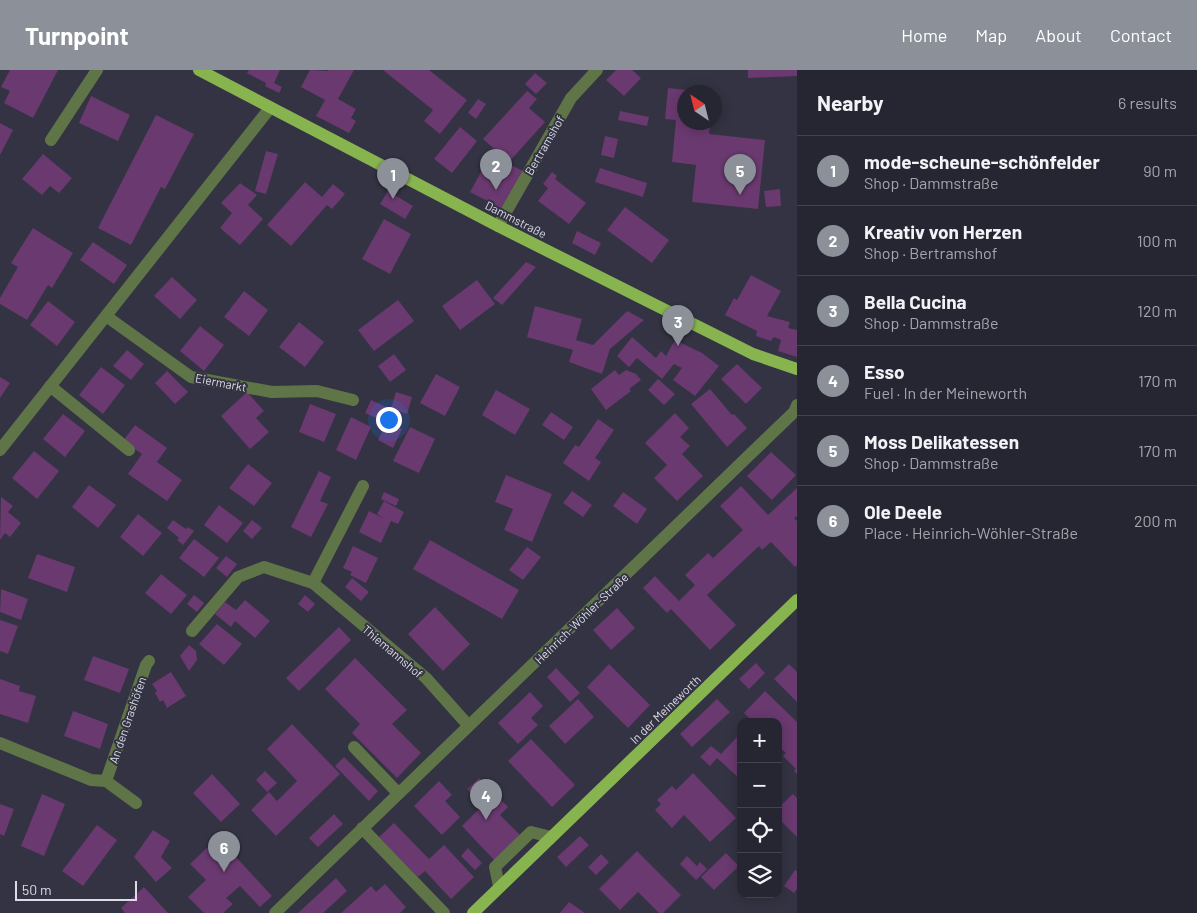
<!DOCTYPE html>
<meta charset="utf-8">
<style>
body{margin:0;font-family:Barlow,sans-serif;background:#32323e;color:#f1f3f6}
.controls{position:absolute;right:15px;bottom:15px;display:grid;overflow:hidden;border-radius:10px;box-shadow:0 2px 12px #0003}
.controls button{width:45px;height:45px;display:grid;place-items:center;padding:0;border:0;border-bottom:1px solid #42434d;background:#262632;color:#f1f3f6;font:25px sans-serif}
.compass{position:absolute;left:677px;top:15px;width:45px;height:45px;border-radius:50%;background:#262632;box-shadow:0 2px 12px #0003;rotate:325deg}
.scale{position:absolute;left:15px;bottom:12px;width:122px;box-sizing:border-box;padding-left:5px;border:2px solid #dbdce6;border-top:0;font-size:14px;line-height:18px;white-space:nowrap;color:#dbdce6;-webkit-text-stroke:4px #333343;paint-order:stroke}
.you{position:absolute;left:388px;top:349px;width:18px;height:18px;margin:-12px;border:4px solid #fff;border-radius:50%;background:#1a73e8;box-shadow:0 0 0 8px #1a73e833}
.badge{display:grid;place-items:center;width:32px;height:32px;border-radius:50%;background:#8c9099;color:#fff;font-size:16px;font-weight:700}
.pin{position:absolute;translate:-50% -41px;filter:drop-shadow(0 1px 2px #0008)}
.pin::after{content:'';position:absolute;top:26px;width:18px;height:15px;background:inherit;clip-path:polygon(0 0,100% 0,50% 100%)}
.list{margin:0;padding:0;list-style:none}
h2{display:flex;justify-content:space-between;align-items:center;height:65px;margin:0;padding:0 20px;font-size:21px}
h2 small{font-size:16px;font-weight:400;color:#a4a5ac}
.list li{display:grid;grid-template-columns:32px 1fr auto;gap:15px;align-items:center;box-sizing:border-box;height:70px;padding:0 20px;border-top:1px solid #42434d}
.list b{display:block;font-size:19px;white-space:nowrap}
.list p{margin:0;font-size:16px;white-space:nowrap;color:#a4a5ac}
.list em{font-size:16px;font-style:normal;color:#a4a5ac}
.icon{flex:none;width:28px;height:28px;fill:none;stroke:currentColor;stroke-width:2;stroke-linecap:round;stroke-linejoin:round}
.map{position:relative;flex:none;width:797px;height:843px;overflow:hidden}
header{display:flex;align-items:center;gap:30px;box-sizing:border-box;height:70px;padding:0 25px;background:#8c9099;color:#fff}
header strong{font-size:24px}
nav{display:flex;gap:28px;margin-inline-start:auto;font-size:18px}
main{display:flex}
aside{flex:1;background:#262632}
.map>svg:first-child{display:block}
</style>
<header>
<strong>Turnpoint</strong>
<nav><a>Home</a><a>Map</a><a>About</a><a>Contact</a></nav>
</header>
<main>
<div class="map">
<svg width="797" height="843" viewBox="0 0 797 843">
<rect width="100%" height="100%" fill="#333343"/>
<path fill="#69396f" d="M10 0H58L33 48 4 33 10 21 1 17Z
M249 0H280L274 13 282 17 279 23 265 16 266 13 247 3Z
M310 0 328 1 329 0H354L338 29 356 39 351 48 356 51 349 63 316 46 325 30 301 17Z
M383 0H429L467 30 440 64 424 51 433 40Z
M616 0H632L641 8 624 26 606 10Z
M748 0H797V6L748 8Z
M535 3 547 13 536 24 525 14Z
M668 18 697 21V22H684V52H710L709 64 765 70 758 139 692 132 696 95 672 92 676 50 665 49Z
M527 21 537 29 529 38 545 52 509 92 483 69Z
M91 26 130 45 118 71 79 53Z
M478 29 486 34 476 49 468 43Z
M620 41 649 47 647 56 618 50Z
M156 45 194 64 165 119 161 117 131 175 98 158Z
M0 53 13 60 0 85Z
M460 57 477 71 452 103 434 89Z
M605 66 618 69 614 88 601 85Z
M266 81 278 84 266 124 255 121Z
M43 84 72 108 59 123 50 116 42 125 22 109Z
M486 93 502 102 507 93 523 101 503 139 470 122Z
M600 98 647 113 643 127 595 112Z
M552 102 557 106 555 109 586 133 569 154 538 131 548 118 543 114Z
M305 112 322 127 333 114 345 124 332 139 327 135 291 176 267 155Z
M240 113 257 125 248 135 263 149 240 175 220 158 232 143 221 133Z
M780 119 781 136 766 137 764 121Z
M388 121 413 136 405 149 380 134Z
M625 137 669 170 652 193 607 160Z
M384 149 411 164 390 204 362 189Z
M33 158 73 183 52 218 48 215 27 250 0 234V228L18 197 11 193Z
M577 161 601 173 595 185 572 173Z
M93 172 127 195 114 214 80 190Z
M526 192 536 197 502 235 493 228Z
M751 205 781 221 767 246 790 252 788 258 797 260V287L778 281 781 270 774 267 771 271 756 266 757 261 725 245 734 228 737 230Z
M172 207 197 230 180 249 154 226Z
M477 210 495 234 460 260 442 236Z
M244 221 268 240 249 266 224 247Z
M398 230 414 251 374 281 358 260Z
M48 231 75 252 57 276 30 255Z
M535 236 582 249 576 270 593 275 627 241 644 250 610 279 602 304 569 292 573 280 527 267Z
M299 252 324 272 305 297 279 277Z
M200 256 224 275 204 301 180 281Z
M632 267 656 288 661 281 666 286 675 270 702 283 719 296 695 326 673 310 682 298 674 294 662 309 637 288 629 297 617 286Z
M127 280 144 294 131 310 113 296Z
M394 284 406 300 390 312 378 296Z
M737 294 762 318 746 334 721 309Z
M101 297 125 315 103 344 79 325Z
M615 300 619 305 626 300 636 304 641 310 629 319 631 321 606 340 591 319Z
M167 301 188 322 175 334 155 313Z
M436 304 460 317 445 346 420 333Z
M0 307 10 313 0 328Z
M658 309 675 324 664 335 648 320Z
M710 319 732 345 734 344 747 358 727 377 691 334Z
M496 320 530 339 515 365 482 345Z
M247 322 264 341 256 348 269 362 250 379 221 346Z
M396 322 412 327 407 344 391 339Z
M371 330 388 338 383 351 365 343Z
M310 334 336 344 324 372 299 362Z
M551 342 573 357 564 370 542 355Z
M675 343 689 358 680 367 690 376 682 384 703 406 677 431 654 408 667 395 645 373Z
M63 344 85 361 65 387 43 369Z
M351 347 371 357 356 390 336 380Z
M598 349 614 360 595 388 601 392 589 411 563 393 575 375 579 377Z
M387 352 402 359 393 378 378 370Z
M135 355 167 378 157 392 182 410 167 431 128 404 142 384 123 371Z
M410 357 435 369 419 403 393 391Z
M34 381 59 401 37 429 12 408Z
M771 382 796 405 772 430 747 406Z
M248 394 272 413 254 436 229 418Z
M319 401 331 407 320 431 328 434 311 467 291 457Z
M506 405 552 424 532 472 504 460 513 439 495 432Z
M89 415 116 435 98 458 72 437Z
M741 416 768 445 797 418V446L794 448 797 451V495L795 497 771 472 762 480 759 476 707 525 736 555 710 580 671 539 667 543 643 518 655 506 679 531 695 515 685 505 708 483 713 488 743 460 720 436Z
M572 421 592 435 583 447 563 433Z
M384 422 399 429 396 436 381 429Z
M623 422 647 439 637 454 613 436Z
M1 427 13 436 8 442 21 453 10 467 5 463 0 470Z
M384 431 404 442 398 454 391 451 381 473 359 462 369 441 385 449 377 444Z
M219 435 243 453 227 473 204 455Z
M138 444 162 463 143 486 120 467Z
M173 450 186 459 188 457 194 461 183 475 177 470 179 468 167 458Z
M252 450 262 458 252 469 243 461Z
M194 469 219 488 204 507 179 488Z
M430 470 519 520 502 549 413 499Z
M353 476 378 488 366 513 350 505 352 502 343 498Z
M527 477 541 487 523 510 509 500Z
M37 484 75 497 67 522 28 508Z
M226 486 237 494 227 507 216 498Z
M161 504 187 525 171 544 145 523Z
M352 508 369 522 361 531 345 517Z
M1 519 28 529 21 550 0 542Z
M194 525 204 533 197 542 187 534Z
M305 525 315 534 308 542 298 534Z
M245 530 270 551 255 568 235 551 231 557 215 544 225 532 236 540Z
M435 537 470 574 443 601 408 564Z
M617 538 635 558 611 580 593 560Z
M0 550 18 556 8 584 0 581Z
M217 554 242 574 224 595 199 574Z
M339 557 351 570 299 621 286 608Z
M189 575 196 581 197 590 189 601 180 586Z
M93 586 129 599 120 623 84 610Z
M355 588 407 640 392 654 421 683 397 708 352 663 360 654 325 619Z
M756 593 765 603 749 619 739 609Z
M609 594 650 635 628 658 587 617Z
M789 594 797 602V632L774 609Z
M556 598 580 623 570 632 547 607Z
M171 602 186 626 167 638 163 630 160 632 155 623 157 621 152 614Z
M0 609 20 616 19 621 36 626 28 653 0 644Z
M765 621 797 652V704L794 701 796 699 783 686 786 683 778 676V652H753L744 643Z
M530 622 543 636 531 648 538 655 518 674 498 653Z
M578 629 594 647 565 674 549 656Z
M717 629 730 642 692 677 680 664Z
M73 641 108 654 100 679 64 666Z
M292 654 340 704 276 766 251 740 269 722 277 731 297 711 267 679Z
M737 667 741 671V710L717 688 710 696 700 687 711 676 721 684Z
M531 669 575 715 552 737 508 691Z
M344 687 378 721 369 731 335 696Z
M265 701 277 713 267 722 256 710Z
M693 703 736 748 710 772 684 745 672 758 655 740 661 734 657 730 672 716 676 720Z
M212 704 240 734 221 752 193 723Z
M479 708 508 737 500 745 521 766 495 791 462 756 483 735 467 719Z
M439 711 452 725 445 731 460 747 442 765 414 736Z
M42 724 65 734 44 786 21 776Z
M793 724 797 728V767L778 748V738Z
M0 734 14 739 4 766 0 764Z
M334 744 343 754 318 777 309 768Z
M394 753 429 789 444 775 474 807 451 829 425 801 418 807 379 767Z
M97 755 117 770 83 816 62 801Z
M153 760 170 771 161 787 172 798 156 812 134 787Z
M580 766 589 775 566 797 557 787Z
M210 775 227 794 235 786 272 826 260 837 240 816 226 828 233 834 223 843H204L188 827 206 810 190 794Z
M468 778 482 793 475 800 461 786Z
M637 781 681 825 663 843H659L638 822 620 840 599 819Z
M726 783 739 796 714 820 701 807Z
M601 784 609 792 596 805 588 797Z
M687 786 697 796 700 792 707 799 696 810 680 794Z
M795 800 797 801V819L794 823 784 816Z
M336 808 347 821 323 843H298Z
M385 814 406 837 400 843H341L371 816 376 822Z
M144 817 168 843H125L121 838Z
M569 832 585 843H560Z"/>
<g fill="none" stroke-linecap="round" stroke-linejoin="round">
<path stroke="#5f7547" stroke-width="12" d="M51 70 97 0
M498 156 571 28 597 0
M106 246 191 307 272 322 317 321 353 330
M50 316 129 380
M0 380 270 38
M313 513 363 416
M192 561 238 507 264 497 313 513 426 608 468 655
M0 673 91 710 106 711 146 595 149 591
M354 677 398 723
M106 711 136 733
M362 758 444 843
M499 816 495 797 531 762 551 767
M275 843C447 675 622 510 794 342L797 335"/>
<path stroke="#88b450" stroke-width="12" d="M199 0 498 156 753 284 797 299
M473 843 797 530"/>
</g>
<g text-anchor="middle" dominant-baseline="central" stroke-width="4" stroke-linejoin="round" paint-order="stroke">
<g font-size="12" fill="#dbdce6" stroke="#333343">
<text transform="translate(544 75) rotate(-60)">Bertramshof</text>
<text transform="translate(516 149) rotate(27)">Dammstraße</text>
<text transform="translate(221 312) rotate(11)">Eiermarkt</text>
<text transform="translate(581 548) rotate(-44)">Heinrich-Wöhler-Straße</text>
<text transform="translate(393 581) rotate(40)">Thiemannshof</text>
<text transform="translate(665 639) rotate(-44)">In der Meineworth</text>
<text transform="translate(127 650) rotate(-71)">An den Grashöfen</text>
</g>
</g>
</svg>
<div class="controls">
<button>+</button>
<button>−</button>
<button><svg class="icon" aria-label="locate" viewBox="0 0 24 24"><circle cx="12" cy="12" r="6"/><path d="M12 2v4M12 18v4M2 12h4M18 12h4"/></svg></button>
<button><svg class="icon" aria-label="layers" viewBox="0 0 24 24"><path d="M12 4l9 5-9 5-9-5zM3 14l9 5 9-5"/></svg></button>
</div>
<svg class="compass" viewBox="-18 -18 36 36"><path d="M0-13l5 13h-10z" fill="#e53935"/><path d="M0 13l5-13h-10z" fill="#a4a5ac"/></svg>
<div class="scale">50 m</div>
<div class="you"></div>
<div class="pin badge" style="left:393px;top:129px">1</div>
<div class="pin badge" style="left:496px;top:120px">2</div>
<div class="pin badge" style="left:678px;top:276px">3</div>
<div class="pin badge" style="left:486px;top:750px">4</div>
<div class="pin badge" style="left:740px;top:125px">5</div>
<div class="pin badge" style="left:224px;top:802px">6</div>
</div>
<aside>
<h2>Nearby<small>6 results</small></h2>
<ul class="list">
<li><span class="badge">1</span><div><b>mode-scheune-schönfelder</b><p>Shop · Dammstraße</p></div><em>90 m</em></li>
<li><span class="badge">2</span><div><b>Kreativ von Herzen</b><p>Shop · Bertramshof</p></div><em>100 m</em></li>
<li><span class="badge">3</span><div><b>Bella Cucina</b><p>Shop · Dammstraße</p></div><em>120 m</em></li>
<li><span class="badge">4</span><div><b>Esso</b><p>Fuel · In der Meineworth</p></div><em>170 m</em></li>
<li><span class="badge">5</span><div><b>Moss Delikatessen</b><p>Shop · Dammstraße</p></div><em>170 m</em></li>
<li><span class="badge">6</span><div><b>Ole Deele</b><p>Place · Heinrich-Wöhler-Straße</p></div><em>200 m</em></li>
</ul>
</aside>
</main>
